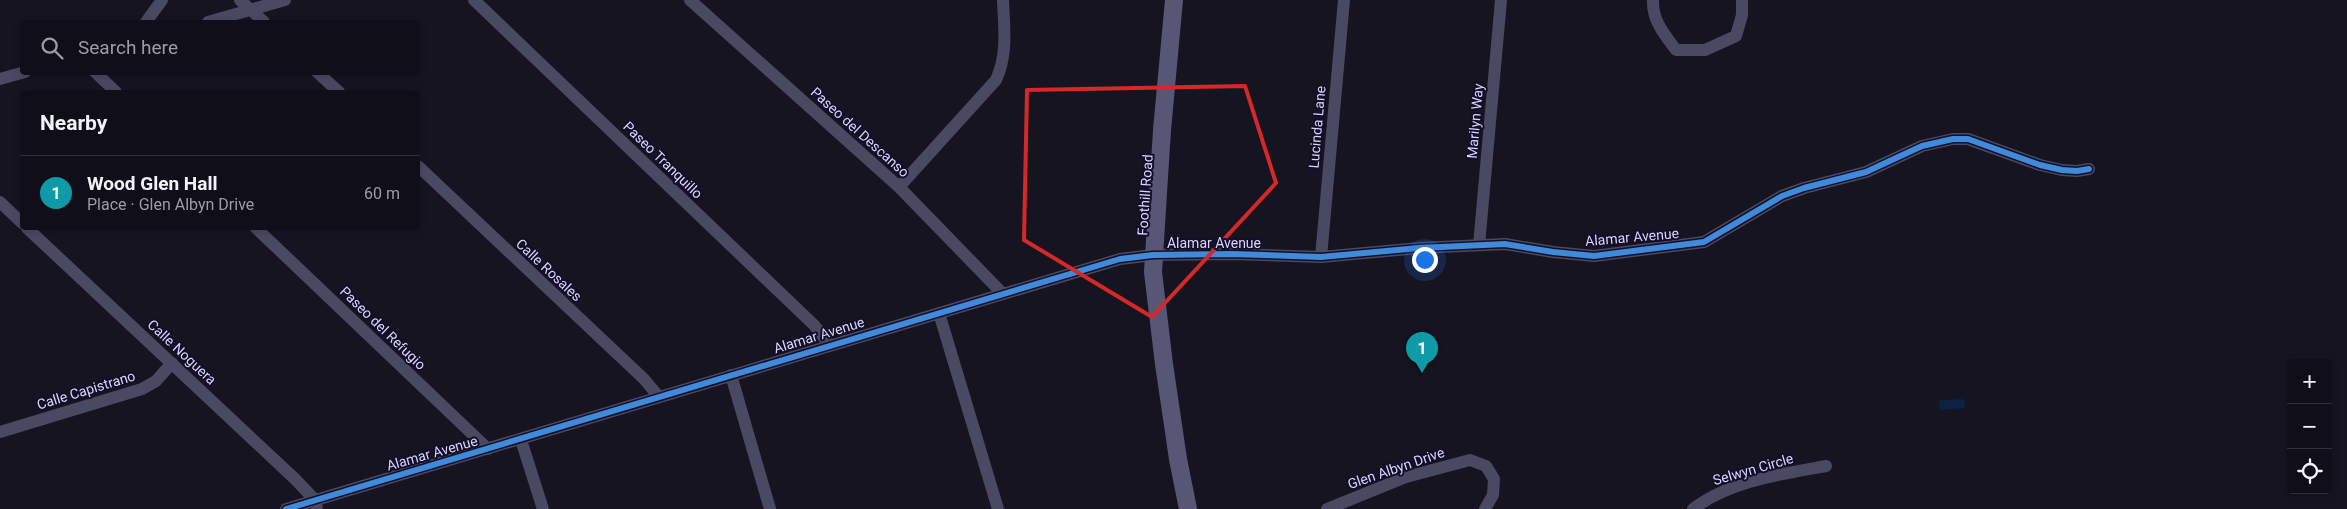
<!DOCTYPE html>
<meta charset="utf-8">
<style>
body{margin:0;font-family:Roboto,sans-serif;background:#1e1d26;color:#f1f3f6}
.controls{position:absolute;right:15px;bottom:15px;display:grid;overflow:hidden;border-radius:5px;box-shadow:0 2px 8px #0003}
.controls button{width:45px;height:45px;display:grid;place-items:center;padding:0;border:0;border-bottom:1px solid #302f38;background:#100f19;color:#f1f3f6;font:25px sans-serif}
.you{position:absolute;left:1424px;top:259px;width:18px;height:18px;margin:-12px;border:4px solid #fff;border-radius:50%;background:#1a73e8;box-shadow:0 0 0 8px #1a73e833}
.badge{display:grid;place-items:center;width:32px;height:32px;border-radius:50%;background:#9591b1;color:#fff;font-size:16px;font-weight:700}
.pin{position:absolute;translate:-50% -41px;filter:drop-shadow(0 1px 2px #0008)}
.pin::after{content:'';position:absolute;top:26px;width:18px;height:15px;background:inherit;clip-path:polygon(0 0,100% 0,50% 100%)}
.list{margin:0;padding:0;list-style:none}
h2{display:flex;justify-content:space-between;align-items:center;height:65px;margin:0;padding:0 20px;font-size:21px}
h2 small{font-size:16px;font-weight:400;color:#9c9ca2}
.list li{display:grid;grid-template-columns:32px 1fr auto;gap:15px;align-items:center;box-sizing:border-box;height:75px;padding:0 20px;border-top:1px solid #302f38}
.list b{display:block;font-size:19px;white-space:nowrap}
.list p{margin:0;font-size:16px;white-space:nowrap;color:#9c9ca2}
.list em{font-size:16px;font-style:normal;color:#9c9ca2}
.icon{flex:none;width:28px;height:28px;fill:none;stroke:currentColor;stroke-width:2;stroke-linecap:round;stroke-linejoin:round}
.map{position:relative;flex:none;width:2347px;height:509px;overflow:hidden}
.search{position:absolute;background:#100f19;box-shadow:0 2px 8px #0003;left:20px;top:20px;width:400px;height:55px;display:flex;align-items:center;gap:12px;box-sizing:border-box;padding:0 18px;border-radius:5px;color:#9c9ca2;font-size:19px}
.panel{position:absolute;background:#100f19;box-shadow:0 2px 8px #0003;left:20px;top:90px;width:400px;height:140px;border-radius:5px}
.map>svg:first-child{display:block}
</style>
<div class="map">
<svg width="2347" height="509" viewBox="0 0 2347 509">
<rect width="100%" height="100%" fill="#161421"/>
<path fill="#0d2144" d="M1964 399 1965 408 1940 410 1939 400Z"/>
<g fill="none" stroke-linecap="round" stroke-linejoin="round">
<path stroke="#4a4962" stroke-width="12" d="M240 0 264 22
M474 0 814 325 829 344
M690 0 899 187 1003 294
M1653 0C1652 20 1664 34 1676 50H1705L1736 36 1742 15V0
M146 22 162 0
M208 22 285 0
M95 72 116 92
M317 72 339 92
M0 79 25 72
M418 166 644 379 659 397
M899 187 996 80C1008 54 1004 28 1003 0
M0 202 22 223
M27 228 295 479 315 500 317 509
M256 228 488 449
M1479 245 1501 0
M1321 257 1344 0
M939 313 998 509
M731 375 770 509
M0 432 142 389 156 381 172 363
M521 440 543 509
M286 509 1120 259 1153 255 1232 254 1321 257 1419 248 1505 244 1553 252 1594 256 1704 242 1782 196 1804 188 1866 172 1922 146 1953 139H1968L2040 165 2062 170 2077 171 2089 169
M1327 509 1406 477 1470 460 1486 466 1494 479 1493 495 1485 509
M1693 509C1729 481 1781 474 1826 466"/>
<path stroke="#575674" stroke-width="18" d="M1174 0 1162 130 1153 272 1164 364 1178 459 1188 509"/>
<defs>
<path id="cycleway" d="M286 509 1120 259 1153 255 1232 254 1321 257 1419 248 1505 244 1553 252 1594 256 1704 242 1782 196 1804 188 1866 172 1922 146 1953 139H1968L2040 165 2062 170 2077 171 2089 169"/>
</defs>
<use href="#cycleway" stroke="#130f26" stroke-width="9"/>
<use href="#cycleway" stroke="#408adc" stroke-width="6"/>
</g>
<path fill="none" stroke="#d62828" stroke-width="4" stroke-linejoin="round" d="M1245 86 1276 183 1152 317 1024 240 1027 90Z"/>
<g text-anchor="middle" dominant-baseline="central" stroke-width="4" stroke-linejoin="round" paint-order="stroke">
<g font-size="14" fill="#d9d4ff" stroke="#130f26">
<text transform="translate(1475 121) rotate(-85)">Marilyn Way</text>
<text transform="translate(1317 127) rotate(-85)">Lucinda Lane</text>
<text transform="translate(860 132) rotate(42)">Paseo del Descanso</text>
<text transform="translate(663 160) rotate(44)">Paseo Tranquillo</text>
<text transform="translate(1145 195) rotate(-86)">Foothill Road</text>
<text transform="translate(1632 237) rotate(-5)">Alamar Avenue</text>
<text x="1214" y="243">Alamar Avenue</text>
<text transform="translate(549 270) rotate(43)">Calle Rosales</text>
<text transform="translate(383 328) rotate(44)">Paseo del Refugio</text>
<text transform="translate(819 335) rotate(-17)">Alamar Avenue</text>
<text transform="translate(182 352) rotate(43)">Calle Noguera</text>
<text transform="translate(86 390) rotate(-17)">Calle Capistrano</text>
<text transform="translate(432 453) rotate(-16)">Alamar Avenue</text>
<text transform="translate(1396 468) rotate(-19)">Glen Albyn Drive</text>
<text transform="translate(1753 469) rotate(-16)">Selwyn Circle</text>
</g>
</g>
</svg>
<div class="controls">
<button>+</button>
<button>−</button>
<button><svg class="icon" aria-label="locate" viewBox="0 0 24 24"><circle cx="12" cy="12" r="6"/><path d="M12 2v4M12 18v4M2 12h4M18 12h4"/></svg></button>
</div>
<div class="you"></div>
<div class="pin badge" style="left:1422px;top:373px;background:#0f9aa8">1</div>
<div class="search"><svg class="icon" aria-label="search" viewBox="0 0 24 24"><circle cx="10" cy="10" r="6"/><path d="M15 15l6 6"/></svg>Search here</div>
<section class="panel">
<h2>Nearby<small></small></h2>
<ul class="list">
<li><span class="badge" style="background:#0f9aa8">1</span><div><b>Wood Glen Hall</b><p>Place · Glen Albyn Drive</p></div><em>60 m</em></li>
</ul>
</section>
</div>
